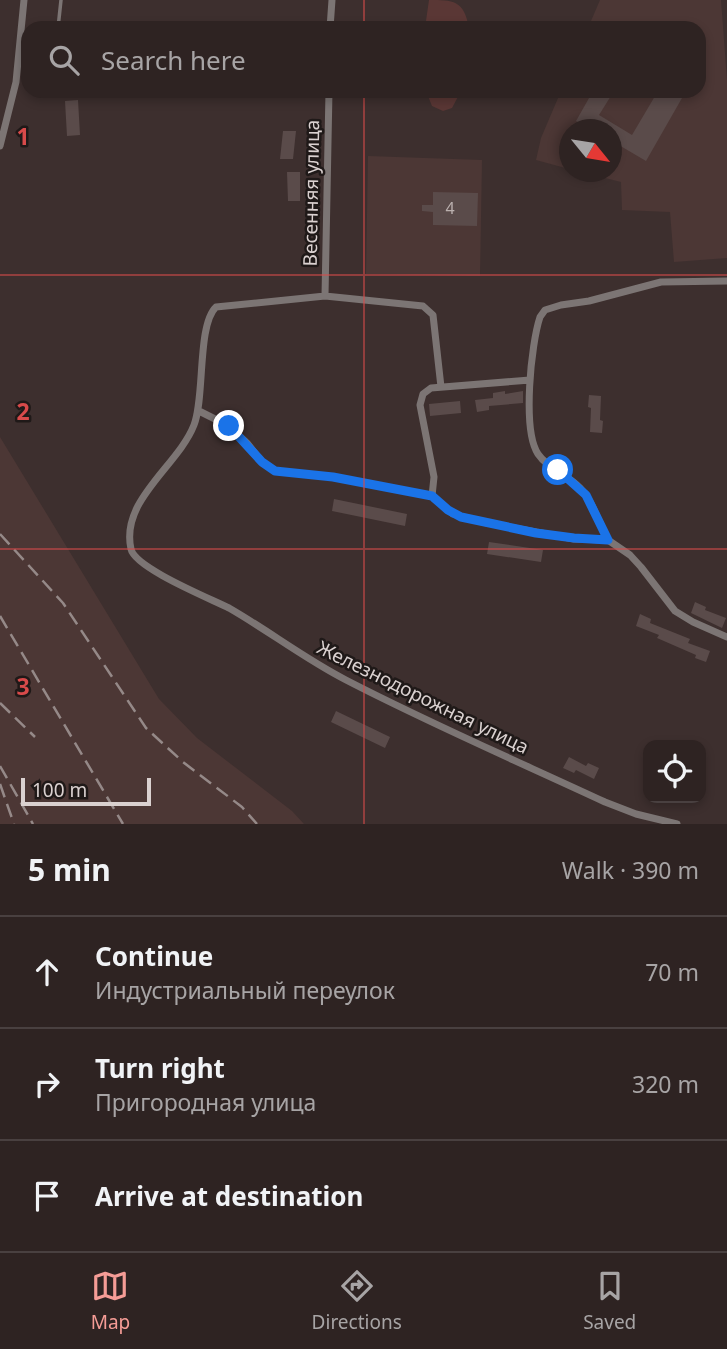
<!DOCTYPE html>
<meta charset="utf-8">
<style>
body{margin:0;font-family:"Noto Sans",sans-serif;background:#362b2a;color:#f1f3f6}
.controls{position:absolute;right:21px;bottom:21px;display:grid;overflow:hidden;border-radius:14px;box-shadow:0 4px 10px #0003}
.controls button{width:63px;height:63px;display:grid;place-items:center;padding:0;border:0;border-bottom:2px solid #494040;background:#2e2322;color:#f1f3f6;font:35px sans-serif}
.compass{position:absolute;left:559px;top:119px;width:63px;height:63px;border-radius:50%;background:#2e2322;box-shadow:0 4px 10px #0003;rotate:120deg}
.scale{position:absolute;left:21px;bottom:18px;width:130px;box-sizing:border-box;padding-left:7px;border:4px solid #dad1d0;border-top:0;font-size:19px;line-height:24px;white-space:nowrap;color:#dad1d0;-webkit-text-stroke:5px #1f1918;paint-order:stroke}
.stop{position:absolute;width:21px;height:21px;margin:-16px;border:5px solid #1a73e8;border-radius:50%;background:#fff}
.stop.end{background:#1a73e8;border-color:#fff;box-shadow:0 2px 7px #0008}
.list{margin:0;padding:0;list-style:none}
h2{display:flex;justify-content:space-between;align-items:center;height:91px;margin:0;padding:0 28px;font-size:30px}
h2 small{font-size:23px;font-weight:400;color:#a7a4a5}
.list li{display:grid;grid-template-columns:46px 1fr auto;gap:21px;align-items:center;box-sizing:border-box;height:112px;padding:0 28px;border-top:2px solid #494040}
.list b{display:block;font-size:26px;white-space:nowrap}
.list p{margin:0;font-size:23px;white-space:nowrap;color:#a7a4a5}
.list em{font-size:23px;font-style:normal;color:#a7a4a5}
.icon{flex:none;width:38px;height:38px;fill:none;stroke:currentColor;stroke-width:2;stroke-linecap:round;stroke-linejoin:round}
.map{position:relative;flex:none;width:727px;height:824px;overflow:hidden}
.search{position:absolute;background:#2e2322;box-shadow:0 4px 10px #0003;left:21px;right:21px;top:21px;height:77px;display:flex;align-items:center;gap:18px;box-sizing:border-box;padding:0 24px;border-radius:21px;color:#a7a4a5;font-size:26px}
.sheet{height:427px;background:#2e2322}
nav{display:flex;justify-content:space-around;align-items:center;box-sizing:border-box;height:98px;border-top:2px solid #494040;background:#2e2322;font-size:19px;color:#a7a4a5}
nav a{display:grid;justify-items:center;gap:4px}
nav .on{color:#f59c96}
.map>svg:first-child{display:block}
</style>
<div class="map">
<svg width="727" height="824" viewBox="0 0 727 824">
<rect width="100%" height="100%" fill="#3d2f2e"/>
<path fill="#4c3735" d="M600 0H721L727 80V258L674 262 670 212 622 210 621 182 581 172H612V130H570L569 169 536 160 541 138 561 91H699V28H588Z
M368 156 482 160 480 276 366 274Z
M0 437 159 699 197 738 292 811 304 824H0Z"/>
<path fill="#5a3735" d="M429 0C453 0 464 0 469 28H425Z
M426 91H461L452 108 443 111 432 106Z"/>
<path fill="#5a4b4a" d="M593 91H614L599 115 632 135 658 91H686L646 161 612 141V130H591L576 121Z
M78 100 80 135 67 136 65 101Z
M283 131H296L293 159H280Z
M287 172H300V201H288Z
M433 192 478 193 477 226 433 225V212L422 211V205H433Z
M505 391V394L523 391V403L489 406V410L477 412 475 400 493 398V393Z
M589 395 601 396 600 420 603 421 602 433 590 432 591 408 588 407Z
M460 401 461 413 430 416 429 404Z
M334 499 407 514 405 526 332 511Z
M489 542 543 550 541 562 487 554Z
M695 602 706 607 705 610 726 618 722 628 691 613Z
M640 614 651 619 650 623 690 639 688 643 710 651 706 662 695 658 696 655 657 638 659 635 636 626Z
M336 711 390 737 385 748 331 722Z
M569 757 586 766 588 763 599 768 594 779 576 770 574 773 563 768Z"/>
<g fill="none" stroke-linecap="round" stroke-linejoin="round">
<path stroke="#7c7574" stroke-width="3.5" d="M58 28 61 0"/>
<path stroke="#7c7574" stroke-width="7" d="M330 28 332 0
M0 146 16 82 24 0
M325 296 329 91
M441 387 433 315 423 306 325 296 216 307C197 325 205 398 194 425 178 466 120 500 131 549 135 568 209 598 229 608 269 631 305 659 346 680 431 724 519 762 605 802L636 814 677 824
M199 411 229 426 247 443 262 462 275 471 333 477 432 496 453 514 482 522 574 539 608 540 630 555 641 567 675 611 693 622 727 637
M432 496 434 477 420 405 423 394 431 388 530 380
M608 540C599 523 593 502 580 488 568 475 548 469 538 454 522 430 531 344 540 317L545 310 561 305 589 301 661 282 727 281"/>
<path stroke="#958988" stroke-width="2.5" stroke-dasharray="14 7" stroke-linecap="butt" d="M0 534 63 603 146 728 183 762 242 807 257 824
M0 616 123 824
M0 703 35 737
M0 766 33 824
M0 784 14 824"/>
</g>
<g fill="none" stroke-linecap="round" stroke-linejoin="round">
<path stroke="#1a73e8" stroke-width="9" d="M229 426 262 462 275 471 333 477 432 496 448 510 461 517 536 533 574 538 608 540 586 495 558 470"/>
</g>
<path fill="none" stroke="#d74a4a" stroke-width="2" stroke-opacity="0.55" d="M364 0V28M364 91V824M0 275H727M0 549H727"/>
<g text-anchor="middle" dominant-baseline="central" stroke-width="5" stroke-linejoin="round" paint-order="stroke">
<g font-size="16" fill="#bab0ae">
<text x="450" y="208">4</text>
</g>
<g font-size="19" fill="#dad1d0" stroke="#1f1918">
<text transform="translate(311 193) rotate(-89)">Весенняя улица</text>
<text transform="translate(423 697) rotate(26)">Железнодорожная улица</text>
</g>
</g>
<g font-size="23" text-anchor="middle" font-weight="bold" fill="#d74a4a" stroke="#1f1918" stroke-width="5" stroke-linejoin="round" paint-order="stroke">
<text x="23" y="145">1</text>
<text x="23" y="420">2</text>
<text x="23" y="695">3</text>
</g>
</svg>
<div class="controls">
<button><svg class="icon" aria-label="locate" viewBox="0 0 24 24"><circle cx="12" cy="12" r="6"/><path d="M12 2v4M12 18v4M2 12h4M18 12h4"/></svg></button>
</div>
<svg class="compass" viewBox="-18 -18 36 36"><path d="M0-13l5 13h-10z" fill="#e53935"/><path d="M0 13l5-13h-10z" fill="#a7a4a5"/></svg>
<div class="scale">100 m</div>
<div class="stop" style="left:558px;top:470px"></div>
<div class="stop end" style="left:229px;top:426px"></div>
<div class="search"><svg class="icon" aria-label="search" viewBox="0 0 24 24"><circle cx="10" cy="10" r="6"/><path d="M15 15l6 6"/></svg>Search here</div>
</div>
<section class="sheet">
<h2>5 min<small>Walk · 390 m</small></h2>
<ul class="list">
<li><svg class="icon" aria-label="ahead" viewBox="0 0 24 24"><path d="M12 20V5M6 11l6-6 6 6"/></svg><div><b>Continue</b><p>Индустриальный переулок</p></div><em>70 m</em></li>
<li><svg class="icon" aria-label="right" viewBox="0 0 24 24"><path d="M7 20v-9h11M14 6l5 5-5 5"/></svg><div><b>Turn right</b><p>Пригородная улица</p></div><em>320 m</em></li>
<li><svg class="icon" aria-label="arrive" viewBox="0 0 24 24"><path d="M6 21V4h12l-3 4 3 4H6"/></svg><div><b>Arrive at destination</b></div></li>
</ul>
</section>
<nav>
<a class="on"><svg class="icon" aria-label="map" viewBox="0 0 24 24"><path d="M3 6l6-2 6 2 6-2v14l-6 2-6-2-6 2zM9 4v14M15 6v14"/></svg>Map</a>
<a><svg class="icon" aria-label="directions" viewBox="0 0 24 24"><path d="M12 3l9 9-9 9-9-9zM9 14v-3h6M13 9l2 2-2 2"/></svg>Directions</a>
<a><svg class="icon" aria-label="saved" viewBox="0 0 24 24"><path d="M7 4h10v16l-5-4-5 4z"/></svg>Saved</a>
</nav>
